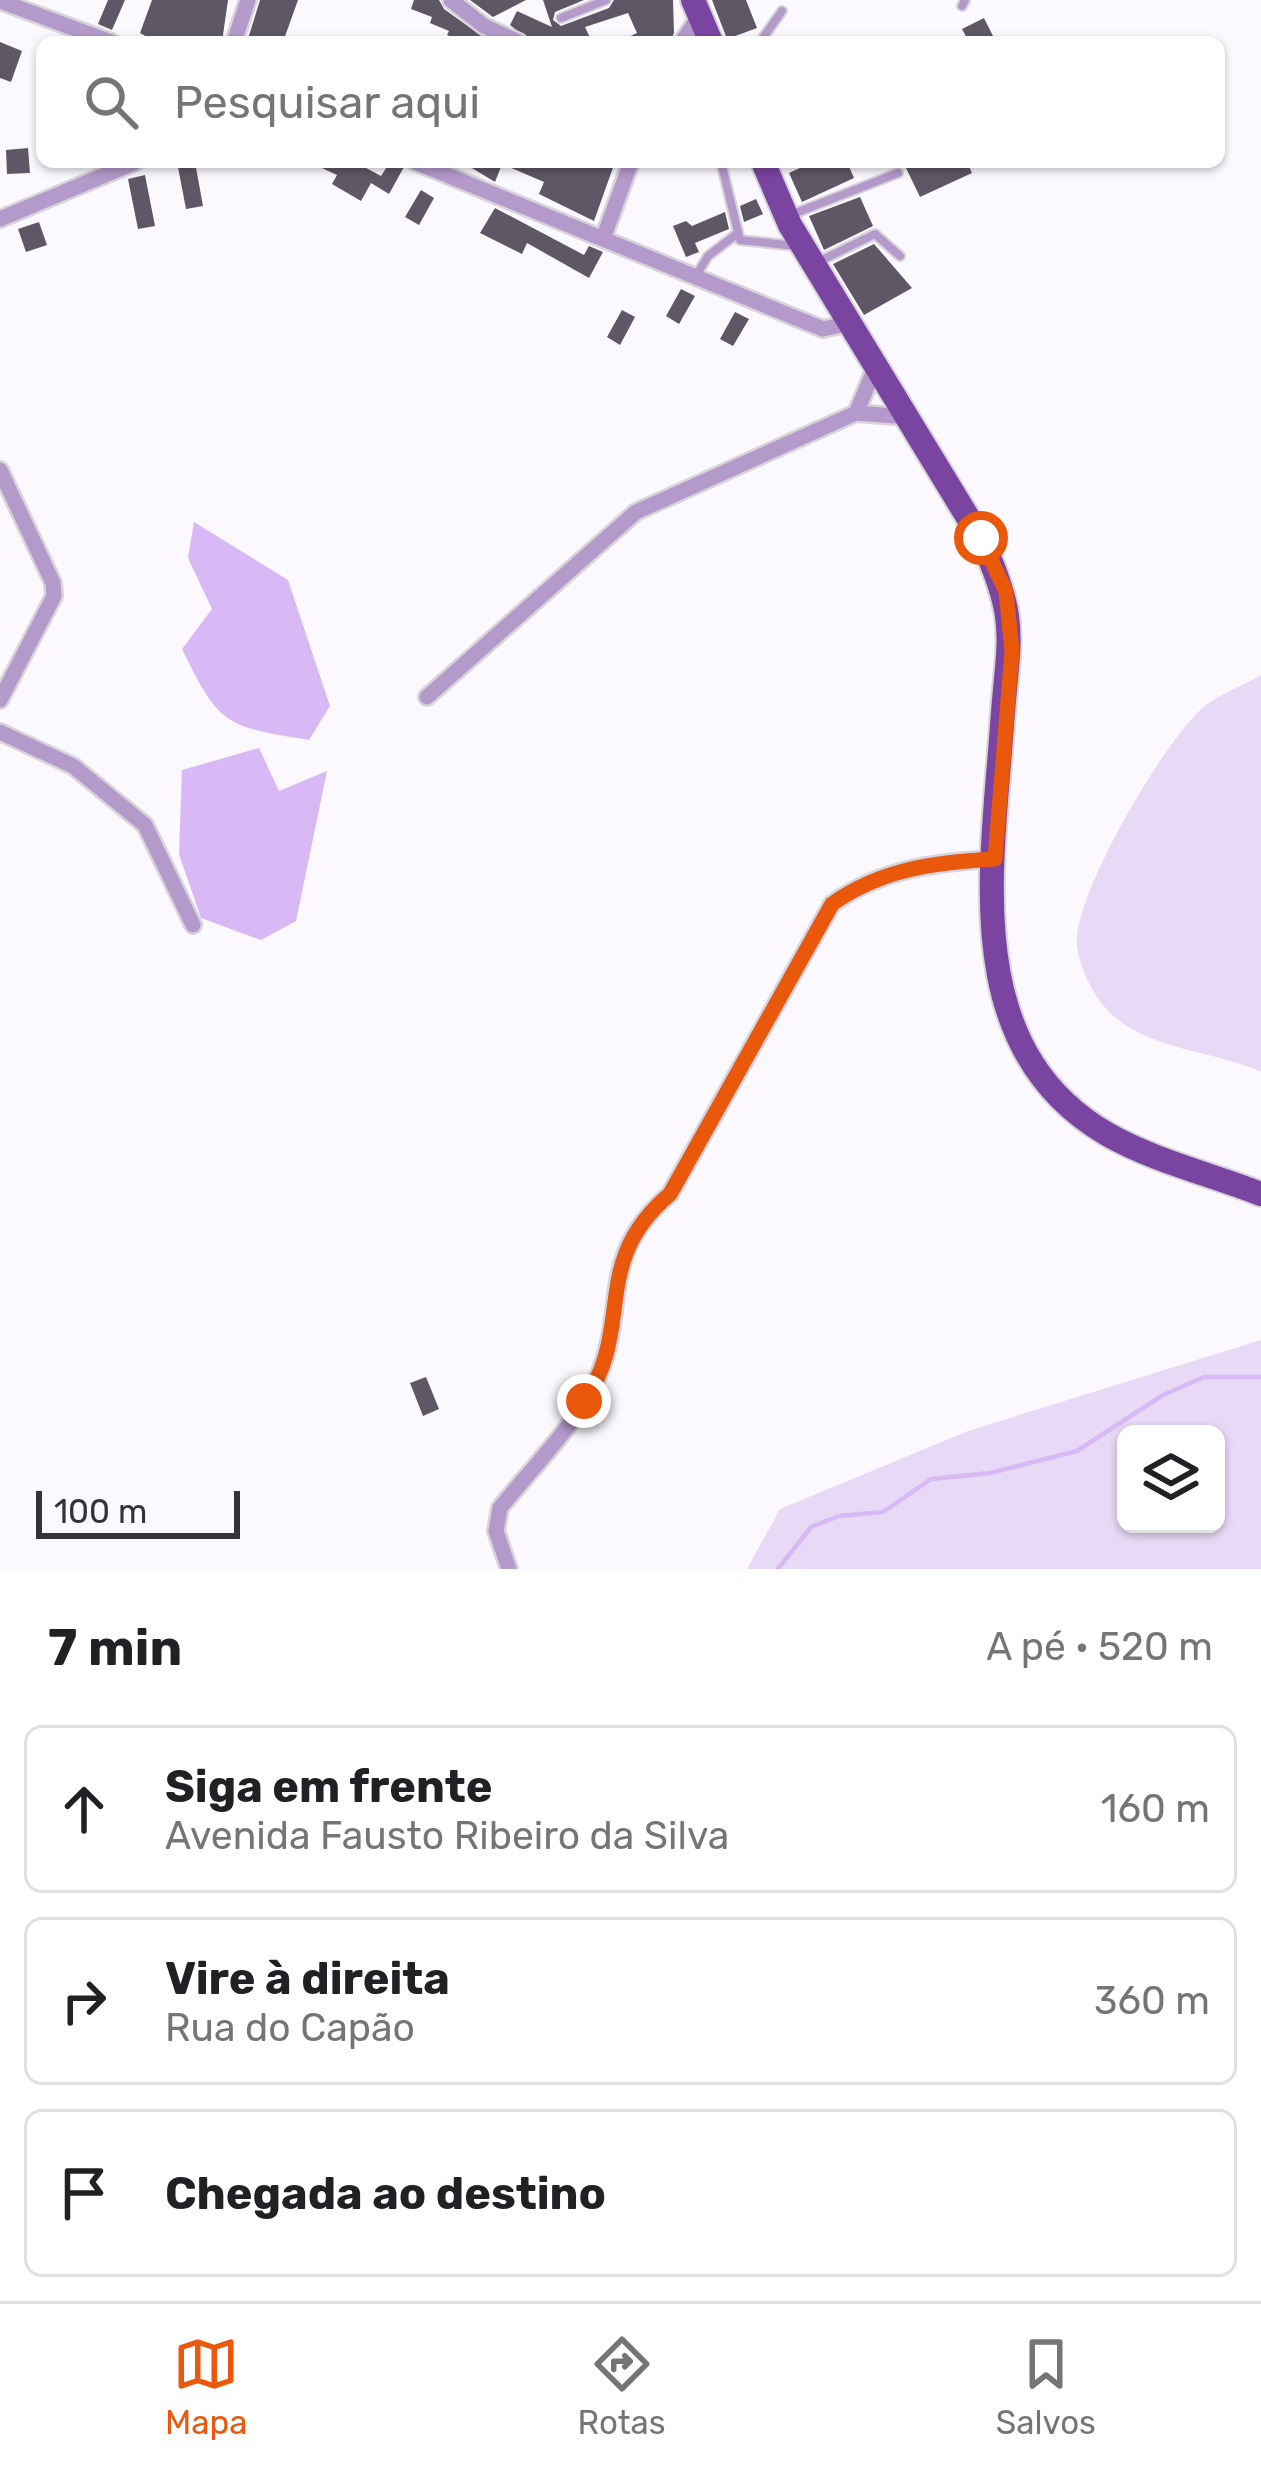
<!DOCTYPE html>
<html lang="pt">
<meta charset="utf-8">
<style>
body{margin:0;font-family:Rubik,sans-serif;background:#f2f2f2;color:#202124}
.controls{position:absolute;right:36px;bottom:36px;display:grid;overflow:hidden;border-radius:18px;box-shadow:0 3px 9px #0004}
.controls button{width:108px;height:108px;display:grid;place-items:center;padding:0;border:0;border-bottom:3px solid #e0e0e0;background:#fff;color:#202124;font:60px sans-serif}
.scale{position:absolute;left:36px;bottom:30px;width:204px;box-sizing:border-box;padding-left:12px;border:6px solid #343137;border-top:0;font-size:33px;line-height:42px;white-space:nowrap;color:#343137;-webkit-text-stroke:9px #fbf8fe;paint-order:stroke}
.stop{position:absolute;width:36px;height:36px;margin:-27px;border:9px solid #ea580c;border-radius:50%;background:#fff}
.stop.end{background:#ea580c;border-color:#fff;box-shadow:0 3px 12px #0008}
.list{margin:0;padding:0;list-style:none}
h2{display:flex;justify-content:space-between;align-items:center;height:156px;margin:0;padding:0 48px;font-size:51px}
h2 small{font-size:39px;font-weight:400;color:#757577}
.list li{display:grid;grid-template-columns:78px 1fr auto;gap:36px;align-items:center;box-sizing:border-box;height:168px;margin:0 24px 24px;padding:0 24px;border:3px solid #e0e0e0;border-radius:18px}
.list b{display:block;font-size:45px;white-space:nowrap}
.list p{margin:0;font-size:39px;white-space:nowrap;color:#757577}
.list em{font-size:39px;font-style:normal;color:#757577}
.icon{flex:none;width:66px;height:66px;fill:none;stroke:currentColor;stroke-width:2;stroke-linecap:round;stroke-linejoin:round}
.map{position:relative;flex:none;width:1261px;height:1569px;overflow:hidden}
.search{position:absolute;background:#fff;box-shadow:0 3px 9px #0004;left:36px;right:36px;top:36px;height:132px;display:flex;align-items:center;gap:30px;box-sizing:border-box;padding:0 42px;border-radius:18px;color:#757577;font-size:45px}
.sheet{height:732px;background:#fff}
nav{display:flex;justify-content:space-around;align-items:center;box-sizing:border-box;height:168px;border-top:3px solid #e0e0e0;background:#fff;font-size:33px;color:#757577}
nav a{display:grid;justify-items:center;gap:6px}
nav .on{color:#ea580c}
.map>svg:first-child{display:block}
</style>
<div class="map">
<svg width="1261" height="1569" viewBox="0 0 1261 1569">
<rect width="100%" height="100%" fill="#fbf8fe"/>
<path fill="#e8d9f6" fill-rule="evenodd" d="M1261 675V1072C1211 1049 1139 1050 1103 1005 1091 991 1079 964 1077 946 1072 897 1166 737 1205 706 1221 693 1243 686 1261 675Z
M1261 1340V1569H747L780 1509 968 1431ZM1126 1434H1216V1524H1126Z"/>
<path fill="#d8b8f5" d="M194 522 288 580 330 706 309 740C226 726 220 727 182 649L212 609 188 558Z
M259 748 279 791 327 771 296 921 261 940 201 918 179 854 182 770Z"/>
<g fill="none" stroke-linecap="round" stroke-linejoin="round">
<path stroke="#d8b8f5" stroke-width="4.5" d="M778 1569 811 1527 839 1516 883 1512 931 1479 990 1473 1077 1451 1163 1395 1204 1377H1261"/>
</g>
<path fill="#5e5765" d="M108 0H125L112 30 98 24Z
M152 0H228L222 42H156L140 33Z
M260 0H298L283 42H247Z
M414 0H439L444 9 490 42H464L447 35 449 31 430 23 432 17 411 9Z
M470 0H526L493 17Z
M543 0H584L555 12 553 20 561 26 609 8 614 0H673L674 33 670 42H618L637 33 628 13 585 27 592 42H531L510 25 517 11 552 27Z
M712 0H746L757 28 727 39Z
M984 18 996 42H969L962 29Z
M0 42 22 51 11 82 0 78Z
M28 148 30 173 7 174 6 150Z
M177 162H195L203 206 186 209Z
M309 162H355L381 176 390 162 404 167 389 194 371 183 361 201 332 184 337 175Z
M462 162H615L594 221 539 194 544 182 502 164 495 182Z
M813 162H847L854 178 802 202 789 173Z
M920 162H967L972 173 920 197 906 168Z
M145 175 155 226 138 229 128 179Z
M421 190 434 198 419 225 405 217Z
M860 197 873 226 824 250 809 216Z
M756 199 763 214 744 222 740 206Z
M495 208 584 255 589 246 603 252 589 278 527 243 522 254 480 233Z
M725 212 729 229 695 243 699 252 686 257 673 226 686 221 692 226Z
M39 222 47 245 26 252 18 229Z
M874 244 912 288 864 315 833 264Z
M681 289 695 296 679 324 666 316Z
M622 310 635 317 620 345 607 337Z
M735 312 749 319 733 346 720 339Z
M426 1377 439 1409 423 1416 410 1383Z"/>
<g fill="none" stroke-linecap="round" stroke-linejoin="round">
<defs>
<path id="lane" d="M962 6 965 0
M561 18 606 0
M760 42 782 11
M721 162 740 240 796 246
M788 216 898 173
M816 263 875 234 900 256
M696 276 708 256 738 233"/>
<path id="street" d="M451 0 484 26 519 42
M0 1 111 42
M234 42 248 0
M682 42 700 15
M415 162 823 329 850 323
M0 219 136 162
M603 239 631 162
M856 413 876 366
M0 470 53 583 54 596 0 700
M427 697 636 512 856 413 908 417
M0 732 73 766 145 825 193 925
M509 1569 496 1531 500 1508C531 1469 575 1426 596 1381 630 1307 595 1258 670 1194L832 904C881 869 936 862 995 859"/>
<path id="primary" d="M693 0 711 42
M763 162 790 225 981 539C1020 623 1008 638 1002 725 992 869 959 1048 1107 1134 1154 1161 1210 1174 1261 1194"/>
</defs>
<use href="#lane" stroke="#d7d4da" stroke-width="12"/>
<use href="#street" stroke="#d7d4da" stroke-width="20"/>
<use href="#primary" stroke="#d7d4da" stroke-width="28"/>
<use href="#lane" stroke="#b499cb" stroke-width="8"/>
<use href="#street" stroke="#b499cb" stroke-width="15"/>
<use href="#primary" stroke="#7945a0" stroke-width="24"/>
</g>
<g fill="none" stroke-linecap="round" stroke-linejoin="round">
<path stroke="#ea580c" stroke-width="15" d="M584 1401C635 1330 589 1262 670 1194L832 904C881 869 936 862 995 859L1012 651 1006 592 981 538"/>
</g>
</svg>
<div class="controls">
<button><svg class="icon" aria-label="layers" viewBox="0 0 24 24"><path d="M12 4l9 5-9 5-9-5zM3 14l9 5 9-5"/></svg></button>
</div>
<div class="scale">100 m</div>
<div class="stop" style="left:981px;top:538px"></div>
<div class="stop end" style="left:584px;top:1401px"></div>
<div class="search"><svg class="icon" aria-label="search" viewBox="0 0 24 24"><circle cx="10" cy="10" r="6"/><path d="M15 15l6 6"/></svg>Pesquisar aqui</div>
</div>
<section class="sheet">
<h2>7 min<small>A pé · 520 m</small></h2>
<ul class="list">
<li><svg class="icon" aria-label="ahead" viewBox="0 0 24 24"><path d="M12 20V5M6 11l6-6 6 6"/></svg><div><b>Siga em frente</b><p>Avenida Fausto Ribeiro da Silva</p></div><em>160 m</em></li>
<li><svg class="icon" aria-label="right" viewBox="0 0 24 24"><path d="M7 20v-9h11M14 6l5 5-5 5"/></svg><div><b>Vire à direita</b><p>Rua do Capão</p></div><em>360 m</em></li>
<li><svg class="icon" aria-label="arrive" viewBox="0 0 24 24"><path d="M6 21V4h12l-3 4 3 4H6"/></svg><div><b>Chegada ao destino</b></div></li>
</ul>
</section>
<nav>
<a class="on"><svg class="icon" aria-label="map" viewBox="0 0 24 24"><path d="M3 6l6-2 6 2 6-2v14l-6 2-6-2-6 2zM9 4v14M15 6v14"/></svg>Mapa</a>
<a><svg class="icon" aria-label="directions" viewBox="0 0 24 24"><path d="M12 3l9 9-9 9-9-9zM9 14v-3h6M13 9l2 2-2 2"/></svg>Rotas</a>
<a><svg class="icon" aria-label="saved" viewBox="0 0 24 24"><path d="M7 4h10v16l-5-4-5 4z"/></svg>Salvos</a>
</nav>
